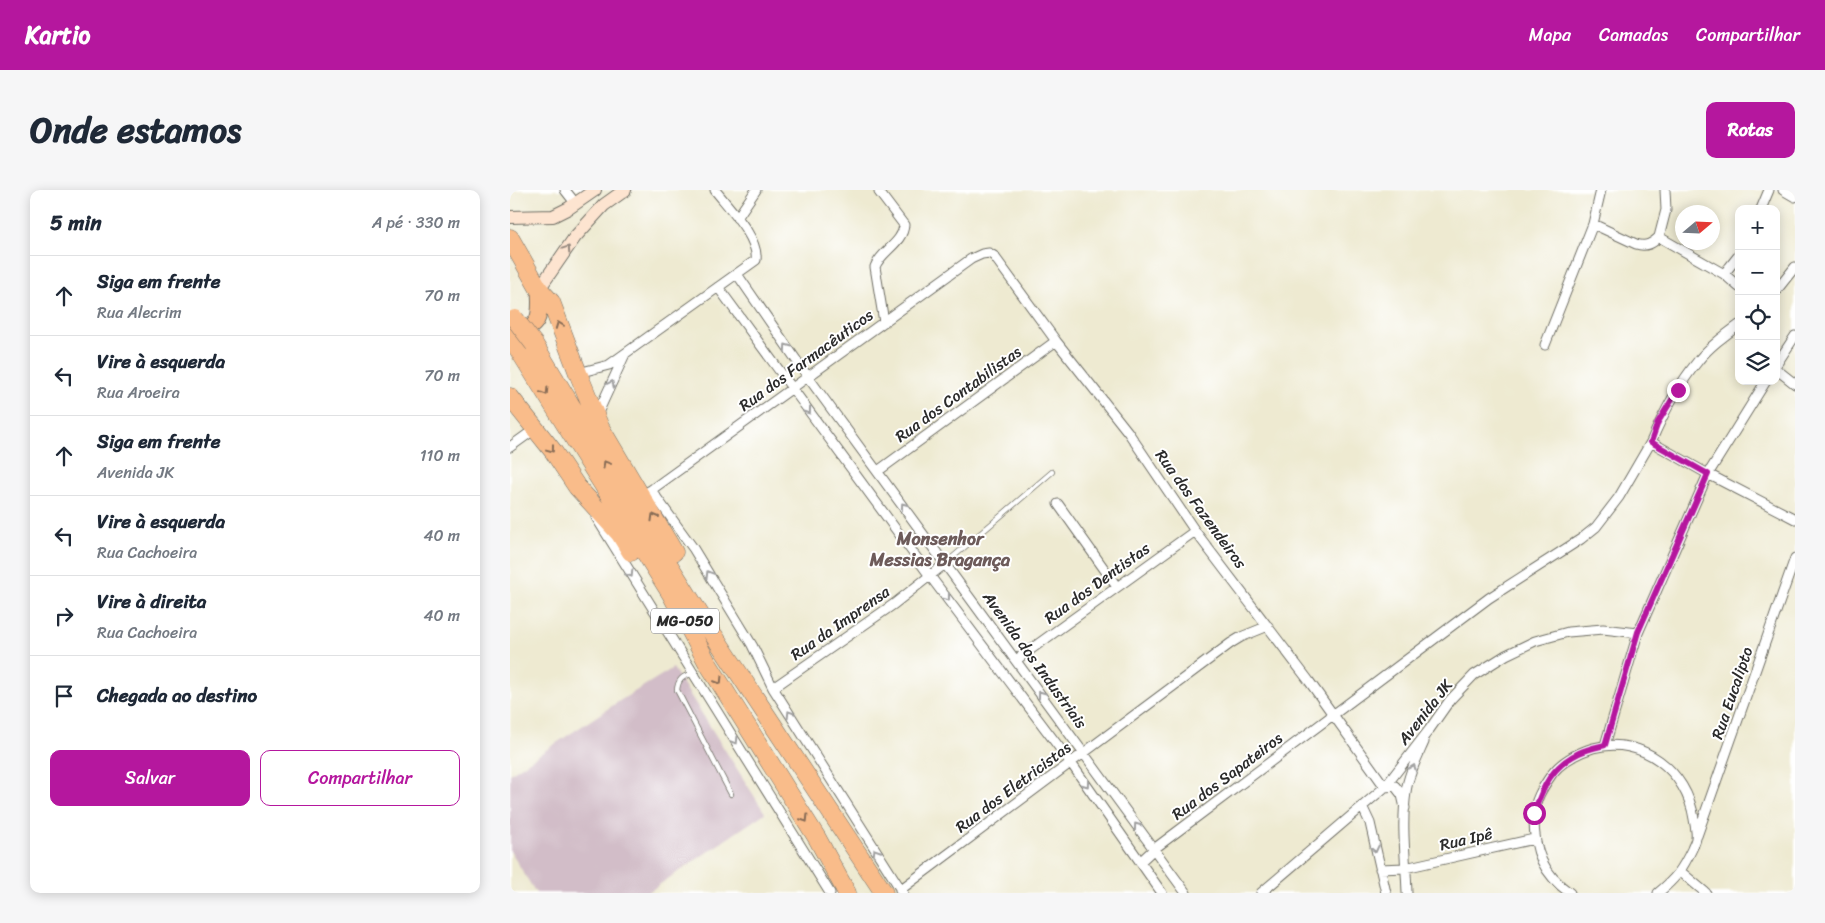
<!DOCTYPE html>
<html lang="pt">
<meta charset="utf-8">
<style>
body{margin:0;font-family:Sriracha,sans-serif;background:#f6f6f7;color:#1f2937}
.controls{position:absolute;right:15px;top:15px;display:grid;overflow:hidden;border-radius:10px;box-shadow:0 2px 12px #0003}
.controls button{width:45px;height:45px;display:grid;place-items:center;padding:0;border:0;border-bottom:1px solid #e0e1e3;background:#fff;color:#1f2937;font:25px sans-serif}
.compass{position:absolute;left:1165px;top:15px;width:45px;height:45px;border-radius:50%;background:#fff;box-shadow:0 2px 12px #0003;rotate:71deg}
.stop{position:absolute;width:15px;height:15px;margin:-11px;border:4px solid #b5179e;border-radius:50%;background:#fff}
.stop.end{background:#b5179e;border-color:#fff;box-shadow:0 1px 5px #0008}
.list{margin:0;padding:0;list-style:none}
h2{display:flex;justify-content:space-between;align-items:center;height:65px;margin:0;padding:0 20px;font-size:21px}
h2 small{font-size:16px;font-weight:400;color:#747a83}
.list li{display:grid;grid-template-columns:32px 1fr auto;gap:15px;align-items:center;box-sizing:border-box;height:80px;padding:0 20px;border-top:1px solid #e0e1e3}
.list b{display:block;font-size:19px;white-space:nowrap}
.list p{margin:0;font-size:16px;white-space:nowrap;color:#747a83}
.list em{font-size:16px;font-style:normal;color:#747a83}
.actions{display:flex;gap:10px;padding:15px 20px}
.actions a{flex:1;padding:11px 0;border:1px solid #b5179e;border-radius:10px;text-align:center;font-size:18px;color:#b5179e}
.actions .main{background:#b5179e;color:#fff}
.icon{flex:none;width:28px;height:28px;fill:none;stroke:currentColor;stroke-width:2;stroke-linecap:round;stroke-linejoin:round}
.map{position:relative;flex:none;width:1285px;height:703px;overflow:hidden;border-radius:10px}
header{display:flex;align-items:center;gap:30px;box-sizing:border-box;height:70px;padding:0 25px;background:#b5179e;color:#fff}
header strong{font-size:24px}
nav{display:flex;gap:28px;margin-inline-start:auto;font-size:18px}
.intro{display:flex;align-items:center;justify-content:space-between;box-sizing:border-box;height:120px;padding:0 30px}
h1{margin:0;font-size:35px}
.button{padding:12px 22px;border-radius:10px;background:#b5179e;color:#fff;font-size:18px;font-weight:700}
main{display:flex;gap:30px;padding:0 30px}
aside{flex:1;background:#fff;border-radius:10px;box-shadow:0 2px 12px #0003}
.map>svg:first-child{display:block}
</style>
<header>
<strong>Kartio</strong>
<nav><a>Mapa</a><a>Camadas</a><a>Compartilhar</a></nav>
</header>
<div class="intro"><h1>Onde estamos</h1><a class="button">Rotas</a></div>
<main>
<aside>
<h2>5 min<small>A pé · 330 m</small></h2>
<ul class="list">
<li><svg class="icon" aria-label="ahead" viewBox="0 0 24 24"><path d="M12 20V5M6 11l6-6 6 6"/></svg><div><b>Siga em frente</b><p>Rua Alecrim</p></div><em>70 m</em></li>
<li><svg class="icon" aria-label="left" viewBox="0 0 24 24"><path d="M17 20v-9H6M10 6l-5 5 5 5"/></svg><div><b>Vire à esquerda</b><p>Rua Aroeira</p></div><em>70 m</em></li>
<li><svg class="icon" aria-label="ahead" viewBox="0 0 24 24"><path d="M12 20V5M6 11l6-6 6 6"/></svg><div><b>Siga em frente</b><p>Avenida JK</p></div><em>110 m</em></li>
<li><svg class="icon" aria-label="left" viewBox="0 0 24 24"><path d="M17 20v-9H6M10 6l-5 5 5 5"/></svg><div><b>Vire à esquerda</b><p>Rua Cachoeira</p></div><em>40 m</em></li>
<li><svg class="icon" aria-label="right" viewBox="0 0 24 24"><path d="M7 20v-9h11M14 6l5 5-5 5"/></svg><div><b>Vire à direita</b><p>Rua Cachoeira</p></div><em>40 m</em></li>
<li><svg class="icon" aria-label="arrive" viewBox="0 0 24 24"><path d="M6 21V4h12l-3 4 3 4H6"/></svg><div><b>Chegada ao destino</b></div></li>
</ul>
<div class="actions"><a class="main">Salvar</a><a>Compartilhar</a></div>
</aside>
<div class="map">
<svg width="1285" height="703" viewBox="0 0 1285 703">
<rect width="100%" height="100%" fill="#fff"/>
<filter id="ink" filterUnits="userSpaceOnUse"><feTurbulence type="fractalNoise" baseFrequency=".02" numOctaves="2"/><feDisplacementMap in="SourceGraphic" scale="10" xChannelSelector="R" yChannelSelector="G"/><feConvolveMatrix kernelMatrix="1 2 1 2 8 2 1 2 1" color-interpolation-filters="sRGB"/></filter>
<filter id="wash" filterUnits="userSpaceOnUse"><feTurbulence type="fractalNoise" baseFrequency=".0096" numOctaves="4" result="noise"/><feDisplacementMap in="SourceGraphic" scale="20" xChannelSelector="R" yChannelSelector="G"/><feGaussianBlur stdDeviation="1.12" result="paint"/><feColorMatrix in="noise" values="0 0 0 0 0 0 0 0 0 0 0 0 0 0 0 0 0 1.4 0 .05"/><feComposite in="paint" operator="in"/></filter>
<g filter="url(#wash)">
<rect width="100%" height="100%" fill="#eeead1"/>
<path fill="#d2bdc8" d="M163 478 255 623 137 703H26L0 661V584L111 510Z"/>
</g>
<g filter="url(#ink)">
<g fill="none" stroke-linecap="round" stroke-linejoin="round">
<defs>
<path id="lane" d="M436 373 542 282
M182 484C172 486 168 490 167 500L221 604"/>
<path id="street" d="M55 0 66 14
M1273 0 1285 7
M369 2 394 35C393 53 370 62 365 77L374 132
M1251 19 1259 0
M227 28 246 0
M1083 34 1126 54C1136 57 1142 54 1149 47L1156 20 1155 0
M1149 47 1214 84 1229 97
M227 84 298 187 676 703
M1214 84 1229 65
M208 97 420 386 561 573 652 703
M1266 101 1285 77
M1229 135C1214 146 1199 157 1188 171 1168 195 1153 224 1141 252L1198 284 1285 329
M1035 155 1083 34 1091 0
M1266 175 1285 146
M1266 179 1285 194
M68 183 99 175 246 70C249 48 219 18 205 0
M86 227 115 164
M0 257 25 239
M368 281 546 151
M141 300 183 358 242 455 263 498 393 703
M131 305 141 300 461 69 472 64 479 63 484 66 546 151 618 242 685 341 799 491 875 597 885 596 892 605 895 618
M548 314 607 397
M86 327 320 703
M506 470 685 341
M263 498 384 414 436 373
M1095 555 1128 443 1198 284 1256 191
M852 616 860 633 876 703
M1187 646 1285 368
M630 672 644 659 979 408 1071 349 1086 337 1109 307 1141 252
M870 679 895 678 1024 649
M1171 682 1196 703
M390 700 721 453 731 447 758 436
M751 703 875 597 919 540 940 510 964 485 996 465 1025 451 1058 442 1093 439 1128 443
M897 703C896 670 891 636 896 602 898 585 907 568 914 552
M1060 703C1033 684 1024 661 1024 629 1023 612 1033 597 1042 584 1052 571 1067 563 1083 558 1132 545 1177 581 1184 629 1185 635 1187 643 1186 648 1186 651 1183 656 1182 659 1172 680 1166 688 1148 703"/>
<path id="secondary" d="M0 27 43 26 59 18 85 0
M29 99 65 47 94 15 115 0"/>
<path id="primary" d="M4 142C33 139 30 122 29 99"/>
<path id="highway" d="M0 48 29 99 41 112 68 183 90 237 164 362
M0 146 161 404 197 472 307 648 337 703
M24 154 112 300 191 426 374 703
M0 207 43 261 67 297 110 344 121 362"/>
</defs>
<use href="#lane" stroke="#6f6e65" stroke-width="6"/>
<use href="#street" stroke="#6f6e65" stroke-width="11"/>
<use href="#secondary" stroke="#6f6e65" stroke-width="14"/>
<use href="#primary" stroke="#6f6e65" stroke-width="17"/>
<use href="#highway" stroke="#6f6e65" stroke-width="19"/>
<use href="#lane" stroke="#fff" stroke-width="4.5"/>
<use href="#street" stroke="#fff" stroke-width="9"/>
<use href="#secondary" stroke="#fde4d0" stroke-width="12"/>
<use href="#primary" stroke="#f9bc8a" stroke-width="15"/>
<use href="#highway" stroke="#f9bc8a" stroke-width="18"/>
<defs>
<path id="highway-bridge" d="M5 129 24 154"/>
</defs>
<use href="#highway-bridge" stroke="#6f6e65" stroke-width="19" stroke-linecap="butt"/>
<use href="#highway-bridge" stroke="#f9bc8a" stroke-width="18"/>
</g>
<defs><path id="oneway-chevron" d="M-2-3.5L2.5 0L-2 3.5" fill="none" stroke-width="1.6" stroke-linecap="round" stroke-linejoin="round" transform="scale(1.25)"/></defs>
<use stroke="#94887e" href="#oneway-chevron" transform="translate(57 59) rotate(-56)"/>
<g stroke="#886c56">
<use href="#oneway-chevron" transform="translate(49 135) rotate(-111)"/>
<use href="#oneway-chevron" transform="translate(35 202) rotate(58)"/>
<use href="#oneway-chevron" transform="translate(41 259) rotate(53)"/>
<use href="#oneway-chevron" transform="translate(96 274) rotate(-121)"/>
<use href="#oneway-chevron" transform="translate(144 327) rotate(-120)"/>
<use href="#oneway-chevron" transform="translate(209 491) rotate(58)"/>
<use href="#oneway-chevron" transform="translate(295 629) rotate(58)"/>
</g>
<g stroke="#a0a0a0">
<use href="#oneway-chevron" transform="translate(277 157) rotate(-125)"/>
<use href="#oneway-chevron" transform="translate(101 194) rotate(-65)"/>
<use href="#oneway-chevron" transform="translate(298 221) rotate(54)"/>
<use href="#oneway-chevron" transform="translate(394 316) rotate(-126)"/>
<use href="#oneway-chevron" transform="translate(120 384) rotate(58)"/>
<use href="#oneway-chevron" transform="translate(199 384) rotate(-121)"/>
<use href="#oneway-chevron" transform="translate(437 408) rotate(53)"/>
<use href="#oneway-chevron" transform="translate(531 504) rotate(-126)"/>
<use href="#oneway-chevron" transform="translate(280 524) rotate(-122)"/>
<use href="#oneway-chevron" transform="translate(225 551) rotate(58)"/>
<use href="#oneway-chevron" transform="translate(903 578) rotate(-69)"/>
<use href="#oneway-chevron" transform="translate(576 594) rotate(55)"/>
<use href="#oneway-chevron" transform="translate(627 636) rotate(-126)"/>
<use href="#oneway-chevron" transform="translate(865 659) rotate(77)"/>
<use href="#oneway-chevron" transform="translate(366 662) rotate(-122)"/>
</g>
</g>
<g fill="none" stroke-linecap="round" stroke-linejoin="round" filter="url(#ink)">
<path stroke="#b5179e" stroke-width="6" d="M1024 623C1033 596 1042 576 1069 563 1077 559 1087 557 1095 555L1128 442 1198 284 1141 252 1148 232 1168 200"/>
</g>
<g text-anchor="middle" dominant-baseline="central" stroke-width="4" stroke-linejoin="round" paint-order="stroke">
<rect fill="#fff" stroke="#6b6b6b" stroke-width="1" x="141" y="418.5" width="68" height="25" rx="4"/>
<g font-size="15" font-weight="bold" fill="#2b2b2b">
<text x="175" y="431">MG-050</text>
</g>
<g font-size="16" fill="#2b2b2b" stroke="#fff">
<text transform="translate(296 170) rotate(-36)">Rua dos Farmacêuticos</text>
<text transform="translate(448 204) rotate(-36)">Rua dos Contabilistas</text>
<text transform="translate(691 319) rotate(54)">Rua dos Fazendeiros</text>
<text transform="translate(587 393) rotate(-36)">Rua dos Dentistas</text>
<text transform="translate(330 433) rotate(-35)">Rua da Imprensa</text>
<text transform="translate(525 470) rotate(54)">Avenida dos Industriais</text>
<text transform="translate(1222 503) rotate(-71)">Rua Eucalipto</text>
<text transform="translate(915 522) rotate(-52)">Avenida JK</text>
<text transform="translate(717 586) rotate(-37)">Rua dos Sapateiros</text>
<text transform="translate(503 597) rotate(-37)">Rua dos Eletricistas</text>
<text transform="translate(956 649) rotate(-13)">Rua Ipê</text>
</g>
<g font-size="18" font-weight="bold" fill="#6d5b5a" stroke="#fff">
<text x="430" y="349">Monsenhor<tspan x="430" dy="21">Messias Bragança</tspan></text>
</g>
</g>
</svg>
<div class="controls">
<button>+</button>
<button>−</button>
<button><svg class="icon" aria-label="locate" viewBox="0 0 24 24"><circle cx="12" cy="12" r="6"/><path d="M12 2v4M12 18v4M2 12h4M18 12h4"/></svg></button>
<button><svg class="icon" aria-label="layers" viewBox="0 0 24 24"><path d="M12 4l9 5-9 5-9-5zM3 14l9 5 9-5"/></svg></button>
</div>
<svg class="compass" viewBox="-18 -18 36 36"><path d="M0-13l5 13h-10z" fill="#e53935"/><path d="M0 13l5-13h-10z" fill="#747a83"/></svg>
<div class="stop" style="left:1024px;top:623px"></div>
<div class="stop end" style="left:1168px;top:200px"></div>
</div>
</main>
